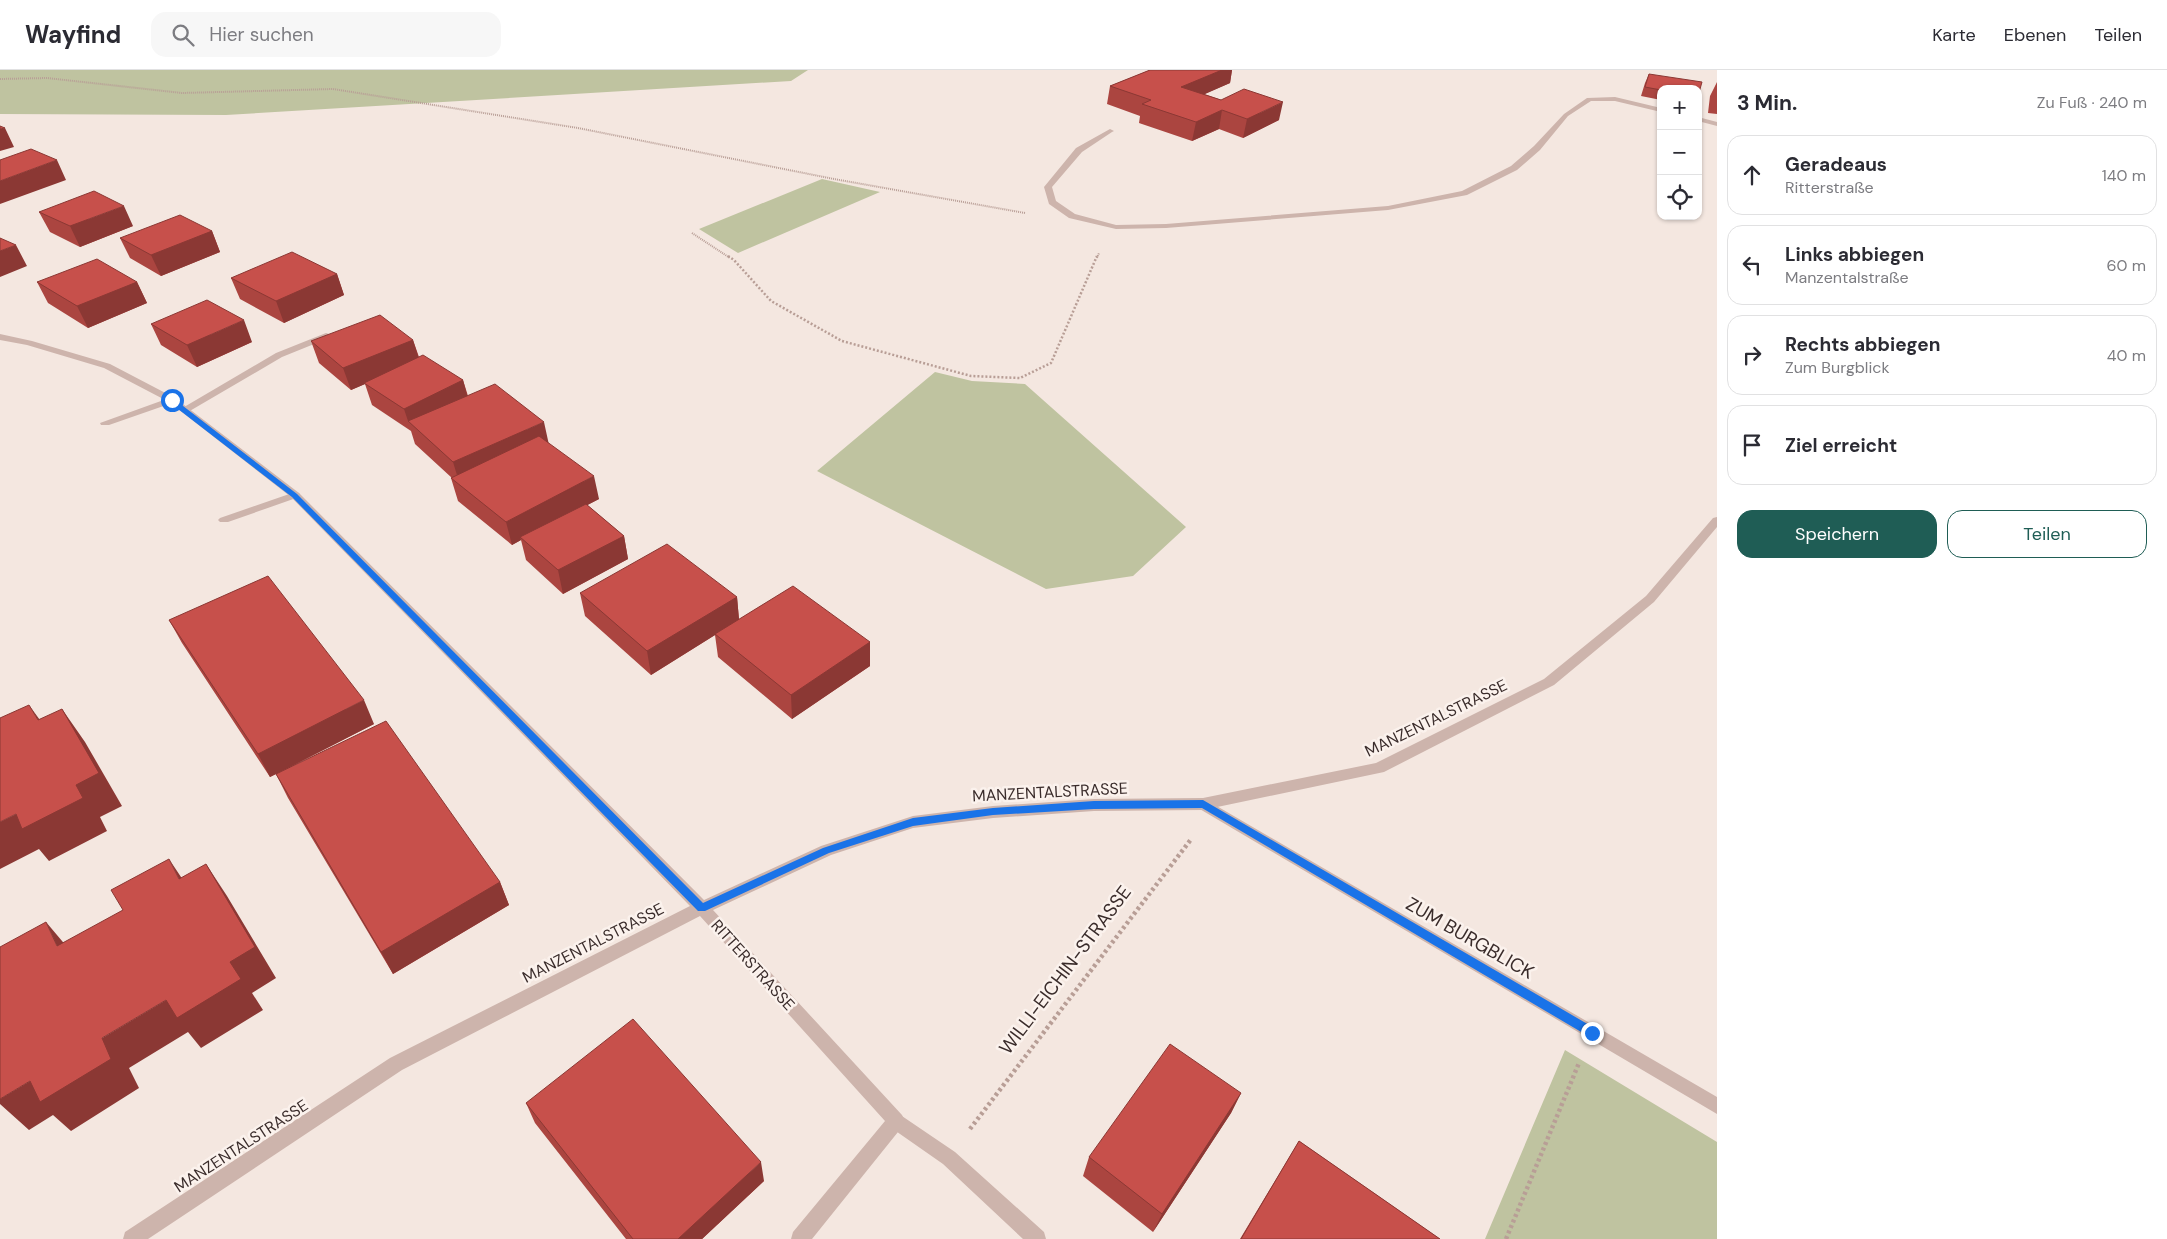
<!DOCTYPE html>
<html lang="de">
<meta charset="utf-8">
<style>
body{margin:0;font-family:"DM Sans",sans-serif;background:#f7f7f7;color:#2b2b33}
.controls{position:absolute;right:15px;top:15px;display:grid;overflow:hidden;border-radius:10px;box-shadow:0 1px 4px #0004}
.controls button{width:45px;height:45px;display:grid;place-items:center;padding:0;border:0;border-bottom:1px solid #e1e1e2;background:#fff;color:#2b2b33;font:25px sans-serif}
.stop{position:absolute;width:15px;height:15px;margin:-11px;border:4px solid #1a73e8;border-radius:50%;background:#fff}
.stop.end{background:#1a73e8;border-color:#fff;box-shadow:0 1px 5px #0008}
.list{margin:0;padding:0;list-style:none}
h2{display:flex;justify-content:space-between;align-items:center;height:65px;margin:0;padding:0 20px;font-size:21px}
h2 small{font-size:16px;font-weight:400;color:#7c7c81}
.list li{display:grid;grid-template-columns:32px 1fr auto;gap:15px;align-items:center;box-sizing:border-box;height:80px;margin:0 10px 10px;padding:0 10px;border:1px solid #e1e1e2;border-radius:15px}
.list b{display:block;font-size:19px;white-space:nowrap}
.list p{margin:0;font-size:16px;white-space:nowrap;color:#7c7c81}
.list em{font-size:16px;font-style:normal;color:#7c7c81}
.actions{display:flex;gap:10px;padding:15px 20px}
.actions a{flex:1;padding:11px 0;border:1px solid #1f5d55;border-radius:15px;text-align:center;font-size:18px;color:#1f5d55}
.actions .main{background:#1f5d55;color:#fff}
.icon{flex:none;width:28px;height:28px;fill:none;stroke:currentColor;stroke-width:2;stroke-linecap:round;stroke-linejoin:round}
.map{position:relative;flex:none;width:1717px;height:1169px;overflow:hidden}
header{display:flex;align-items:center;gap:30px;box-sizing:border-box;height:70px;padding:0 25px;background:#fff;border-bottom:1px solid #e1e1e2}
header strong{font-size:24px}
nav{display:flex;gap:28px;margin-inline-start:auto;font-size:18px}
.search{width:350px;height:45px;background:#f7f7f7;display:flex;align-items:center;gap:12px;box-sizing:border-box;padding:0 18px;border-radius:15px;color:#7c7c81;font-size:19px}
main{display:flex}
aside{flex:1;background:#fff}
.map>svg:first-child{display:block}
</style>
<header>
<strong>Wayfind</strong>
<div class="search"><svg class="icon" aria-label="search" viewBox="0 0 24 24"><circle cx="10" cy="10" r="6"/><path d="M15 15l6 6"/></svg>Hier suchen</div>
<nav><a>Karte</a><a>Ebenen</a><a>Teilen</a></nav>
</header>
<main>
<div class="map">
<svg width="1717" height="1169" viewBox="0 0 1717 1169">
<rect width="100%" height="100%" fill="#f4e7e0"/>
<path fill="#bfc3a0" d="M0 0H808L791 11 226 45 0 44Z
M822 109 880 122 738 183 699 159Z
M935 302 972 311 1025 314 1186 457 1133 506 1046 519 817 401Z
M1565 980 1717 1072V1169H1485Z"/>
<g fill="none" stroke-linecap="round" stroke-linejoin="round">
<path stroke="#b89e96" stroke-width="2" stroke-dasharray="1 1" stroke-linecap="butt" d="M0 9 47 8 182 23 333 19 578 58 834 109 1025 143
M692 163 730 188
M1097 188 1099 183"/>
<path stroke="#b89e96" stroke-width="2.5" stroke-dasharray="2 2" stroke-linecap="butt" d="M728 186 734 190 771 231 842 271 971 306 1020 308 1051 293 1097 186"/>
<path stroke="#b89e96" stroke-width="4.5" stroke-dasharray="3 3" stroke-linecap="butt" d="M970 1059 1192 768
M1506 1169 1579 993"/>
<path fill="#cdb4ac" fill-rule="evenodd" d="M1615 27 1661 38V42L1615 31H1591L1568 46 1540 80 1517 100 1467 125 1388 140 1166 158 1116 159 1069 148 1049 134 1044 117 1076 78 1110 59 1114 61 1112 62 1082 82 1052 117 1056 131 1075 144 1116 155 1166 154 1388 136 1462 121 1511 96 1534 76 1564 44 1587 28Z
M1698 47 1717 52V56L1698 51Z
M326 263 329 264V268L282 287 188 342 184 343 179 340 276 283Z
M172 327 177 330 175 332 109 355H101L100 353Z
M295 422 299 423 300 425 299 427 228 452H220L218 450 220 448Z
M1203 728 1717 1027V1044L1198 738 1196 734 1198 730Z
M896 1042 955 1082 1044 1162 1046 1169H1023L943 1094 890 1057 887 1051 890 1045Z"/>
<path fill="#cdb4ac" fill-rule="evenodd" d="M0 264 32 271 110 294 175 328 299 423 704 830 821 776 913 746 993 736 1094 729 1203 728 1376 693 1544 609 1646 526 1713 448 1717 447V457L1654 532 1554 615 1384 702 1203 740 1094 741 993 748 913 758 831 785 713 840 902 1045 905 1051 902 1057 812 1169H791L793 1162 885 1051 700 846 402 1000 148 1169H123L125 1162 390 988 690 836 291 427 169 332 104 298 27 275 0 270Z"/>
</g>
<path fill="#ab4540" d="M1150 0H1232L1230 13 1204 24 1279 50 1243 68 1219 59 1192 71 1139 53 1140 46 1107 34 1110 16Z
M1649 4 1661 19V30L1641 26 1645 13Z
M1717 12V44L1708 43 1710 26Z
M39 142 133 156 80 177 50 162Z
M212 161 220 182 161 206 130 188 120 168Z
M337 204 344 225 284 253 240 229 231 208Z
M37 212H137L147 233 88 258 48 233Z
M151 254 252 272 197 297 161 275Z
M413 270 419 287 463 310 468 326 548 373 599 429 587 435 624 466 628 489 563 524 526 490 521 470 512 475 458 431 451 408H452L415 374 411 361 372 335 365 314 351 320 319 293 311 271Z
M580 523 737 527 739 549 870 572V596L792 649 718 587 715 565 651 605 585 546Z
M169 550 374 654 281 702 500 812 509 835 393 904 288 728 276 704 270 707 182 573Z
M1241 1023 1231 1043 1153 1162 1083 1106 1089 1087Z
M526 1033 764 1111 702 1169H626L535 1053Z
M1299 1071 1440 1169H1240Z"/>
<path fill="#8b3834" d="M1222 0H1232L1230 13 1178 36 1181 17Z
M1283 32 1279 50 1243 68 1247 49Z
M1222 40 1219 59 1192 71 1196 52Z
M5 58 14 77 0 81V59Z
M57 90 66 110 0 134V111Z
M124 136 133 156 80 177 70 156Z
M212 161 220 182 161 206 151 185Z
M16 175 27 196 0 207V181Z
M337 204 344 225 284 253 276 231Z
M137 212 147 233 88 258 77 236Z
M244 250 252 272 197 297 187 275Z
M413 270 420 292 364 313 365 314 351 320 343 298Z
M463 310 469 332 408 351 404 339Z
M544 352 549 375 460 415 453 392Z
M594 406 599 429 523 469 520 467 521 470 512 475 506 452Z
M624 466 628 489 563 524 558 500Z
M737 527 739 550 715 564V565L651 605 647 581Z
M870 572V596L792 649 791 625Z
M364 630 374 654 270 707 258 684Z
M29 635 53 668 38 650Z
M62 639 85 672 122 736 100 747 107 761 49 791 39 779 0 799V752L76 715Z
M169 789 191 822 179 809Z
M206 794 227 826 276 908 252 923 263 940 201 978 188 962 129 998 139 1018 71 1061 53 1045 29 1060 0 1034V1029L230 892Z
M500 812 509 835 393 904 381 882Z
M46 852 73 884 57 876Z
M1241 1023 1231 1043 1153 1162 1162 1144Z
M761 1092 764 1111 702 1169H678Z"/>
<path fill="#c7504b" stroke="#8b3834" d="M1150 0H1222L1181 17 1221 30 1244 19 1283 32 1247 49 1222 40 1196 52 1142 34 1151 30 1110 16Z
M1649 4 1702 12 1698 26V19H1661V20L1645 17Z
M0 56 5 58 0 59Z
M31 79 57 90 0 111V90Z
M94 121 124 136 70 156 39 142Z
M180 145 212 161 151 185 120 168Z
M0 168 16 175 0 181Z
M292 182 337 204 276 231 231 208Z
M97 189 137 212 77 236 37 212Z
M207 230 244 250 187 275 151 254Z
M380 245 413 270 343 298 311 271Z
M423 285 463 310 404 339 364 313Z
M495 314 544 352 453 392 408 351Z
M539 366 594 406 506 452 451 408Z
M586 434 624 466 558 500 520 467Z
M667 474 737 527 647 581 580 523Z
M268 506 364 630 258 684 169 550Z
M793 516 870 572 791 625 715 564Z
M29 635 38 650 62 639 99 703 76 715 83 728 22 759 16 744 0 752V648Z
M386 651 500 812 381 882 276 704Z
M169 789 179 809 206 794 255 877 230 892 241 909 177 948 166 930 102 968 111 989 40 1032 30 1011 0 1029V877L46 852 57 876 123 840 111 820Z
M633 949 761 1092 678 1169H633L526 1033Z
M1170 974 1241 1023 1162 1144 1089 1087Z
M1299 1071 1440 1169H1241Z"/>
<path fill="#1a73e8" d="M169 329H174L297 424 703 833 823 778 913 748 993 738 1094 731 1203 730 1596 959 1597 963 1596 966H1588L1202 738 1094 739 993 745 913 756 829 783 705 841H698L292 427 169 332Z"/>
<g text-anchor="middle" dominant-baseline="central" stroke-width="5" stroke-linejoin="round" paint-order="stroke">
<g font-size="16" fill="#3a2c2b" stroke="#fbf2ed">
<text transform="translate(1436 648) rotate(-26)">MANZENTALSTRASSE</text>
<text transform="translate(1050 722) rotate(-3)">MANZENTALSTRASSE</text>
<text transform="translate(593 873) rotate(-27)">MANZENTALSTRASSE</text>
<text transform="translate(753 895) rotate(48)">RITTERSTRASSE</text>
<text transform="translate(241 1076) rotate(-33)">MANZENTALSTRASSE</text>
</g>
<g font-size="19" fill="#3a2c2b" stroke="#fbf2ed">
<text transform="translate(1470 868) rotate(30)">ZUM BURGBLICK</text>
<text transform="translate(1065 900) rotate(-53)">WILLI-EICHIN-STRASSE</text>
</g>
</g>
</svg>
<div class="controls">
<button>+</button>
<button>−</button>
<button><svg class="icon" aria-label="locate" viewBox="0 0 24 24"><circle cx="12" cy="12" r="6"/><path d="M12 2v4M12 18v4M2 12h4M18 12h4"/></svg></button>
</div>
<div class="stop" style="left:172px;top:330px"></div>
<div class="stop end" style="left:1592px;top:963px"></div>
</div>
<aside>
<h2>3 Min.<small>Zu Fuß · 240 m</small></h2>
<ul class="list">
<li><svg class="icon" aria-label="ahead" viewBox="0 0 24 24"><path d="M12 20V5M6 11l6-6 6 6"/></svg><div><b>Geradeaus</b><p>Ritterstraße</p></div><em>140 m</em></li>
<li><svg class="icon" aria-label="left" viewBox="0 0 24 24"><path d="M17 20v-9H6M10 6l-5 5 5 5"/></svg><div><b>Links abbiegen</b><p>Manzentalstraße</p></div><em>60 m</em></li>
<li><svg class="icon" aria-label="right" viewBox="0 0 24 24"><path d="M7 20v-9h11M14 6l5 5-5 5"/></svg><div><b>Rechts abbiegen</b><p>Zum Burgblick</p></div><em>40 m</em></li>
<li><svg class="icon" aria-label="arrive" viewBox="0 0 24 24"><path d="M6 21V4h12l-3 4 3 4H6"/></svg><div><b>Ziel erreicht</b></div></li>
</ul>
<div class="actions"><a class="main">Speichern</a><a>Teilen</a></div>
</aside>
</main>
